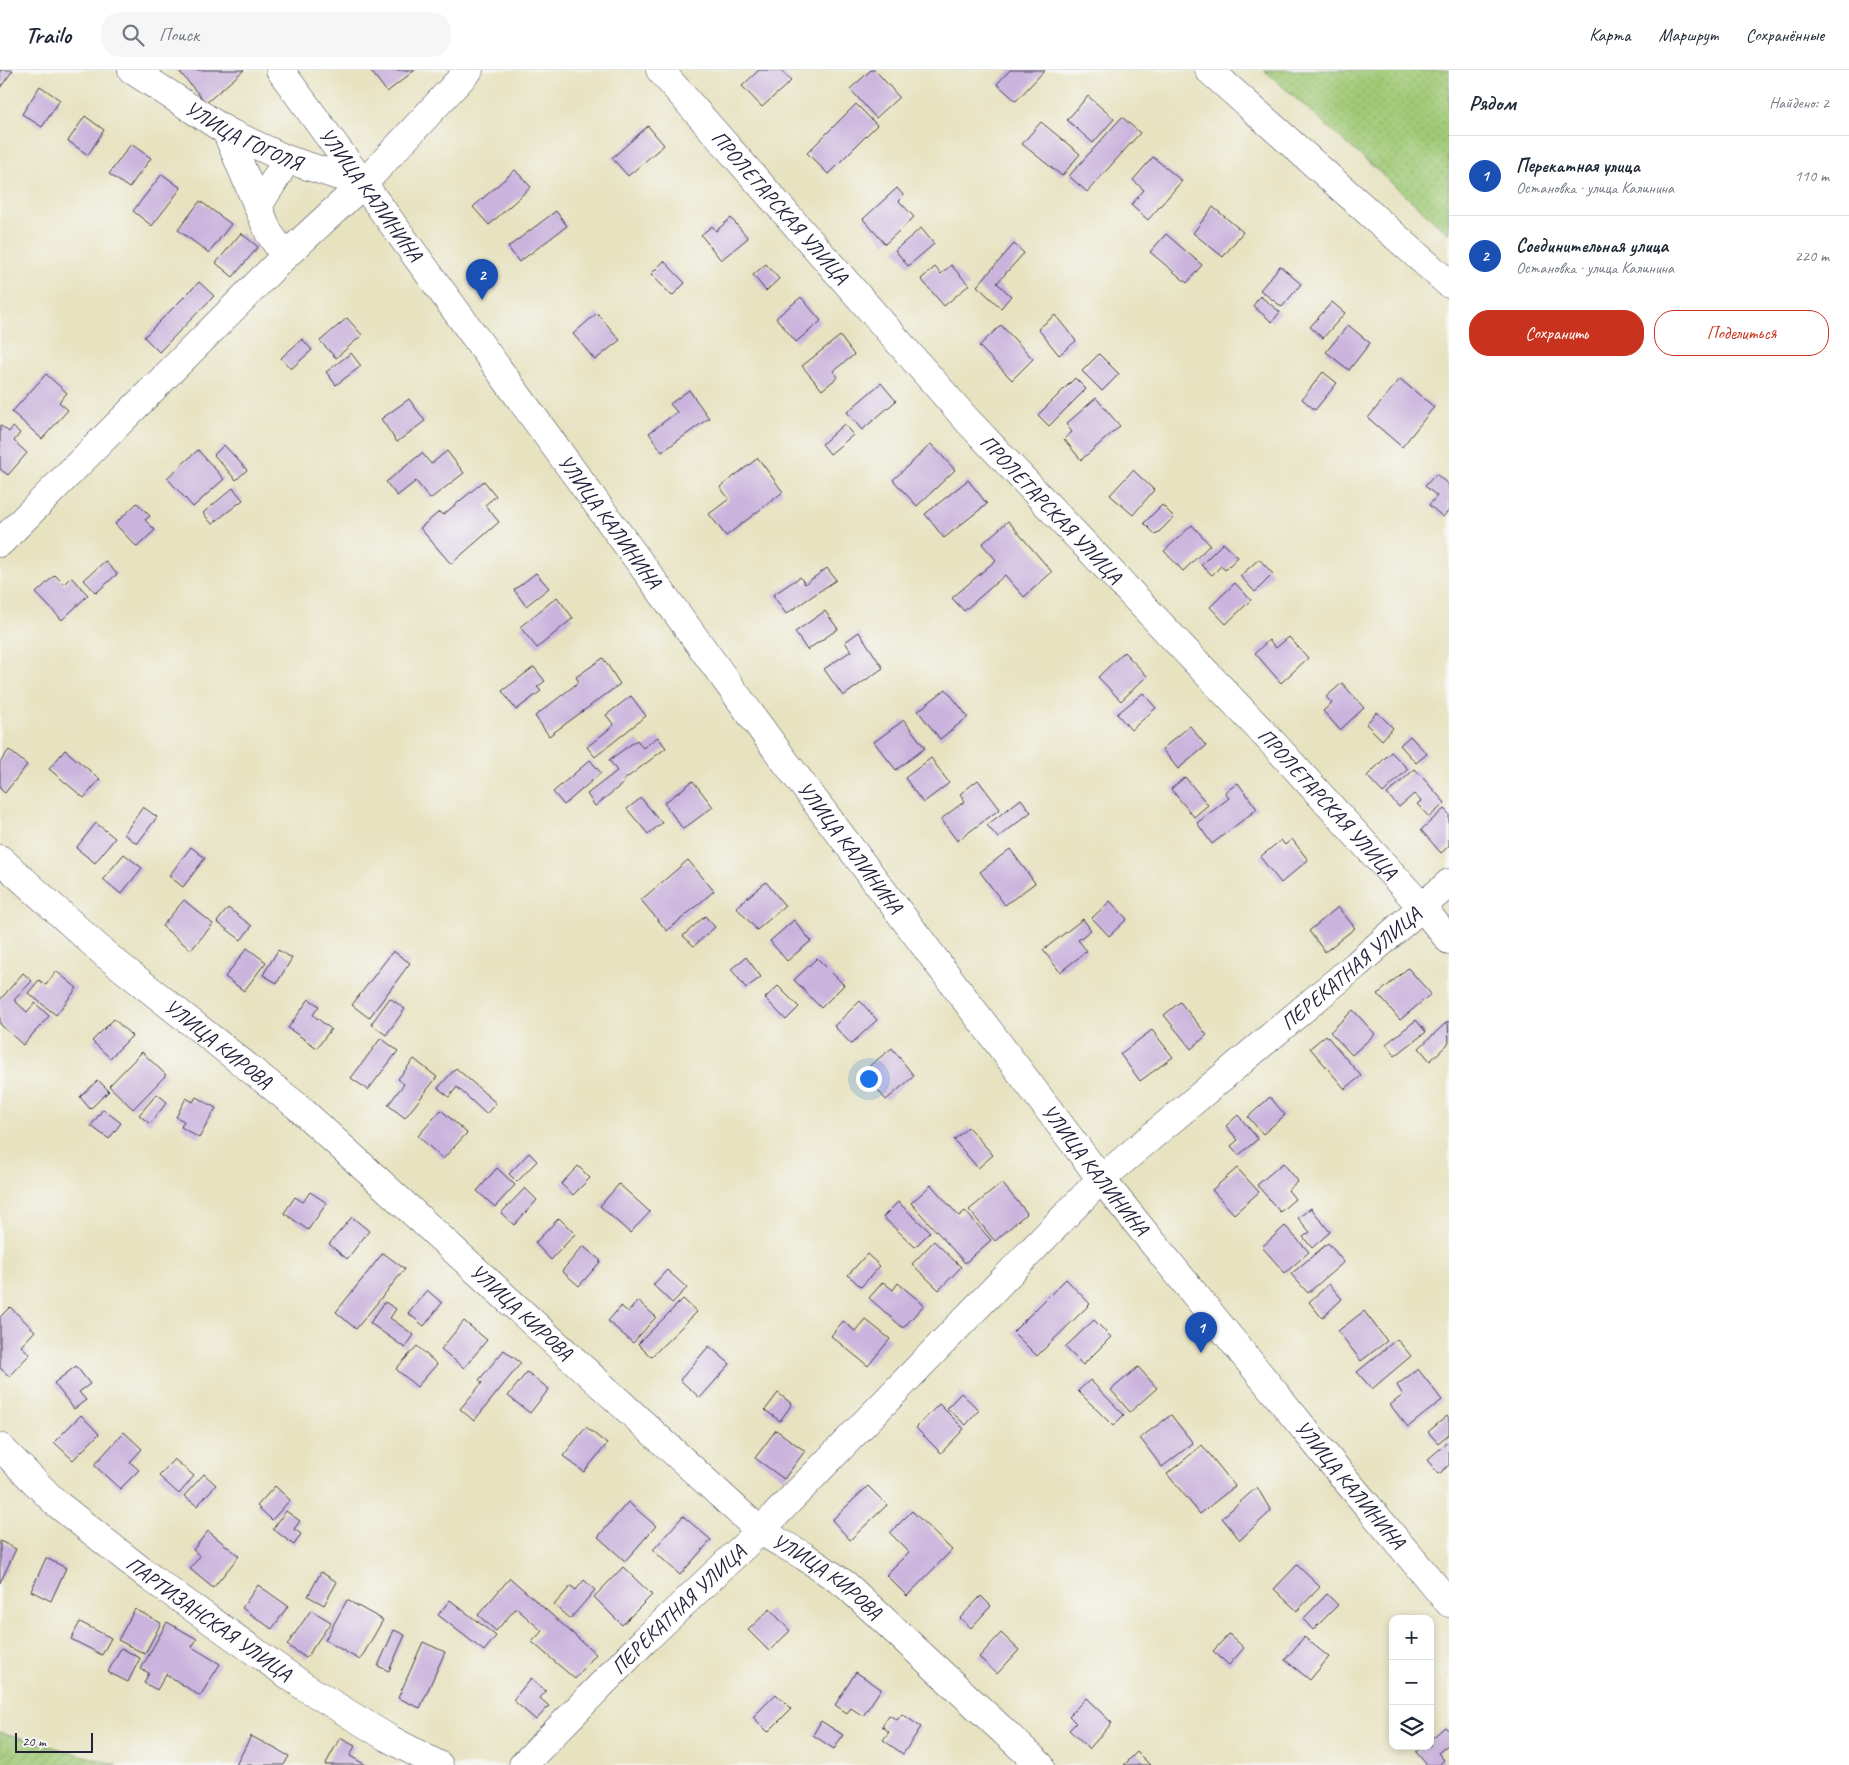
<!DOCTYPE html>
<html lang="ru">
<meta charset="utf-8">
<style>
body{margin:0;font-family:Caveat,sans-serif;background:#f6f6f7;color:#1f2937}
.controls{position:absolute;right:15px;bottom:15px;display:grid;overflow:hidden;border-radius:10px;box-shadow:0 2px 8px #0003}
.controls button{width:45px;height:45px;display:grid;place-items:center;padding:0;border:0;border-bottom:1px solid #e0e1e3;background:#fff;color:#1f2937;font:25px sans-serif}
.scale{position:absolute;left:15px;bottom:12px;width:78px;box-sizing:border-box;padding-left:5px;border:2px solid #22223b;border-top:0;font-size:14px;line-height:18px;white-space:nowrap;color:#22223b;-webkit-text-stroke:4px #f6f6f2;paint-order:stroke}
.you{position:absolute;left:868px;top:1008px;width:18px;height:18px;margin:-12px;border:4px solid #fff;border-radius:50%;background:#1a73e8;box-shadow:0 0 0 8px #1a73e833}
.badge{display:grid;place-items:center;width:32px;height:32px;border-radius:50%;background:#c8321e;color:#fff;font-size:16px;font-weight:700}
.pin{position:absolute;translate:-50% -41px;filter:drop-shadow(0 1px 2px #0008)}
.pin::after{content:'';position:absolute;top:26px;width:18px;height:15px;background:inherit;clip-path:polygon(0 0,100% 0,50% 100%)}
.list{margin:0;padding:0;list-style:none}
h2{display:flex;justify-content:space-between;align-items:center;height:65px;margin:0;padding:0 20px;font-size:21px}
h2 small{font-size:16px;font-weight:400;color:#747a83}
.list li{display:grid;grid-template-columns:32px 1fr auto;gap:15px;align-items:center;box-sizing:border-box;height:80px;padding:0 20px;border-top:1px solid #e0e1e3}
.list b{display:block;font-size:19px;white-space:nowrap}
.list p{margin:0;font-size:16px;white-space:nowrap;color:#747a83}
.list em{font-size:16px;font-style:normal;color:#747a83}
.actions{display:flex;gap:10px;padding:15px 20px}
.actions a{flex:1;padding:11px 0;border:1px solid #c8321e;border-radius:20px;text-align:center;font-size:18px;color:#c8321e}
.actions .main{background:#c8321e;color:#fff}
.icon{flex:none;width:28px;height:28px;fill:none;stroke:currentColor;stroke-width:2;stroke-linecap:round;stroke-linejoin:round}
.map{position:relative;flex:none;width:1449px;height:1695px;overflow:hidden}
header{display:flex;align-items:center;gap:30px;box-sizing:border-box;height:70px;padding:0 25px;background:#fff;border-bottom:1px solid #e0e1e3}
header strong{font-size:24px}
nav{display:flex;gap:28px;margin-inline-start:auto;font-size:18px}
.search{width:350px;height:45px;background:#f6f6f7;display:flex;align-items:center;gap:12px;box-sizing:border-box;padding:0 18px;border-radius:20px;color:#747a83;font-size:19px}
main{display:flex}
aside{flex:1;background:#fff}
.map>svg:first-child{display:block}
</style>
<header>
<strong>Trailo</strong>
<div class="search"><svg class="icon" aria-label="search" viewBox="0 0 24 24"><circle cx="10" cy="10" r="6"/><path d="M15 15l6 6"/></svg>Поиск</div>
<nav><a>Карта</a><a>Маршрут</a><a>Сохранённые</a></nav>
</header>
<main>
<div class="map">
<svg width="1449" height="1695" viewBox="0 0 1449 1695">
<defs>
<pattern id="grass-dots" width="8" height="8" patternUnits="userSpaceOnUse" patternTransform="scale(1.25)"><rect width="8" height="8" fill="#9fc975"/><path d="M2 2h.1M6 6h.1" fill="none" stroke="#89ac66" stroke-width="1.8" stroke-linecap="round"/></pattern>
<pattern id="garden-furrows" width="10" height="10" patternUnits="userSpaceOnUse" patternTransform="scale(1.25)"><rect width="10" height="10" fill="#9fc975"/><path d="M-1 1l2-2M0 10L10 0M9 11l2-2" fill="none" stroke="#89ac66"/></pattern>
</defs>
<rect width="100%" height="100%" fill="#f6f6f2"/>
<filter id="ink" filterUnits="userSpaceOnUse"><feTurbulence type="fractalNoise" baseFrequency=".02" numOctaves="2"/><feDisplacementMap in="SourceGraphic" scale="10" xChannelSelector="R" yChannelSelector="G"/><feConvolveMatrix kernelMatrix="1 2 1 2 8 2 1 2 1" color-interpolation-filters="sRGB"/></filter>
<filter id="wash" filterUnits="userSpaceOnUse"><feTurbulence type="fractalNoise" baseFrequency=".0096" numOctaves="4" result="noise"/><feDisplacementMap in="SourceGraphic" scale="20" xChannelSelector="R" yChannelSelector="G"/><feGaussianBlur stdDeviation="1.12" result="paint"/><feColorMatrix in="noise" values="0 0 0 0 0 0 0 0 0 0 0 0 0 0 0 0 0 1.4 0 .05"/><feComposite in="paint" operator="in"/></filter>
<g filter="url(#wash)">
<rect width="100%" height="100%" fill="#e7e2c0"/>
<path fill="url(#grass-dots)" stroke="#607658" d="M1264 0H1449V164Z"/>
<path fill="url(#garden-furrows)" stroke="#607658" d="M0 1662 117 1695H0Z"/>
<g id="blocks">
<path fill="#cab3dd" d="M0 0H13L0 18Z
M178 0H244L206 33Z
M370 0H415L387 22Z
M759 0H781L791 11 762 37 742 16Z
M871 0H875L899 27 876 48 850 19Z
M1010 0H1045L1016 31 997 14Z
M40 16 60 30 42 57 22 44Z
M1088 26 1114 49 1093 73 1067 50Z
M856 34 877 55 828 104 807 83Z
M85 46 104 60 88 85 68 71Z
M1122 47 1140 63 1087 122 1069 106Z
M1041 52 1080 84 1062 106 1022 74Z
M648 56 664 75 628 106 612 88Z
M131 74 151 88 129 118 109 104Z
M1153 87 1182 111 1148 150 1131 135 1144 120 1133 110Z
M515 100 531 117 489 155 473 137Z
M162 104 181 118 152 156 133 141Z
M897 118 904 126 899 131 914 147 885 174 863 149Z
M200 131 231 154 209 183 178 160Z
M1213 137 1243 162 1223 187 1193 163Z
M556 141 567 156 519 192 508 177Z
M731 148 748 168 721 190 701 165 712 156 716 161Z
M921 158 934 174 908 196 895 180Z
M241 163 258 177 233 207 216 193Z
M1166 164 1202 195 1187 213 1150 182Z
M1014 174 1024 183 997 213 1011 226 1001 238 977 216Z
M664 191 685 213 672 226 651 204Z
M766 194 779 209 766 221 753 205Z
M951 195 969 215 944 236 921 209 935 197 941 204Z
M1280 196 1301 214 1282 237 1260 220Z
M199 212 214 226 159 282 144 267Z
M1260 226 1280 242 1272 252 1253 236Z
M801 227 821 251 796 272 776 248Z
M1332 232 1345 243 1323 268 1310 257Z
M597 243 620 270 595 290 573 264Z
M1055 245 1076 271 1059 285 1038 259Z
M347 248 362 265 336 288 320 271Z
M1001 255 1033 289 1012 310 979 276Z
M1348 255 1370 273 1349 300 1326 282Z
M840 266 854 285 833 301 838 307 822 320 802 296Z
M302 269 312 280 291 299 281 288Z
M351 283 361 296 336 315 326 302Z
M1099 284 1119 304 1102 321 1082 301Z
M1323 302 1337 313 1315 340 1302 329Z
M46 304 67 323 59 332 68 340 42 369 12 342Z
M1075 308 1086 319 1049 356 1038 345Z
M1400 309 1434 337 1402 377 1368 348Z
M881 313 896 331 862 360 847 342Z
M689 320 709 348 662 382 649 363 677 342 670 334Z
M1096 328 1120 356 1081 390 1064 369 1072 362 1066 354Z
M409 329 425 351 397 372 381 349Z
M844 354 853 365 830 384 822 374Z
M0 355 9 362 13 357 20 363 14 371 27 383 8 405 0 399Z
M931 374 955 400 917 436 893 410Z
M224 375 247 400 236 410 214 385Z
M198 380 224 409 193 437 167 408Z
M447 381 464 403 430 429 416 411 397 426 386 412 422 383 431 394Z
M758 388 783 422 726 466 709 444 729 429 720 417Z
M1133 400 1154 420 1133 445 1110 425Z
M1436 404 1449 415V440L1443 447 1429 435 1437 426 1425 416Z
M968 410 987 434 944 468 925 444Z
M484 411 496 426 485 435 499 452 451 494 420 458 439 442 443 445Z
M233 418 243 430 212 454 203 443Z
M137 433 150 446 145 450 155 460 137 477 115 454Z
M1162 435 1174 447 1156 465 1144 453Z
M1008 451 1052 502 1024 527 1005 505 964 541 952 528 996 490 982 474Z
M1192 455 1210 475 1183 501 1164 481Z
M1223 473 1238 487 1225 500 1221 496 1212 505 1201 495Z
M1259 489 1273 504 1255 522 1240 506Z
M105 491 117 504 96 523 84 510Z
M827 498 836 510 786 544 773 525 800 507 805 514Z
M536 503 549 518 526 536 514 520Z
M55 505 64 514 71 507 88 525 62 550 36 523Z
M1235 513 1251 530 1226 554 1210 537Z
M557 527 573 548 537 578 520 557Z
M825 541 838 559 807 580 795 562Z
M859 562 883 598 843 626 824 599 851 581 845 572Z
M1289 567 1308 588 1281 613 1255 583 1269 570 1276 578Z
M1124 582 1147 606 1121 631 1098 607Z
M603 588 620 614 549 666 535 646 579 612 576 607Z
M534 597 545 611 537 617 541 621 516 640 502 621Z
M1342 613 1364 638 1340 660 1323 641 1332 633 1326 627Z
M946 619 968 647 940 669 918 641Z
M1143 623 1156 638 1131 660 1117 644Z
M631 626 646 646 595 687 587 677 614 655 606 645Z
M1377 642 1393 658 1382 670 1366 654Z
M904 650 925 678 896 700 874 672Z
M1190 656 1206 676 1178 699 1162 679Z
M1410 666 1427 684 1416 693 1400 675Z
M658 667 666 678 624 710 625 712 595 736 587 724 617 701 609 690 637 670 643 678Z
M9 680 27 695 5 723 0 719V692Z
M65 680 100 709 84 728 49 699Z
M1391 682 1408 699 1383 723 1367 706Z
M931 688 949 713 923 733 905 708Z
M590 690 601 703 564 735 553 722Z
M1415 699 1445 733 1429 747 1417 734 1421 731 1414 724 1399 737 1387 724Z
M1185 707 1208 735 1194 747 1171 719Z
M978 710 1000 739 957 771 941 749 965 731 960 724Z
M693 711 713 737 683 759 664 733Z
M1238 713 1257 739 1212 774 1197 753 1229 728 1225 722Z
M641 728 662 753 648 764 627 739Z
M1021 729 1031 742 998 768 987 755Z
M143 737 157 747 137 774 124 764Z
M1444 739 1449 744V776L1441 783 1421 760Z
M96 753 115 768 95 793 76 778Z
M1292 769 1308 790 1281 813 1260 787 1281 770 1285 775Z
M191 777 205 788 183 817 169 806Z
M1010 779 1035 813 1005 835 980 802Z
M124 784 142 798 121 824 103 809Z
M688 790 714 821 667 861 641 830Z
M766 812 785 836 757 860 736 837Z
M184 830 213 854 191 880 162 856Z
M1110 831 1127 849 1109 866 1092 848Z
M1338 837 1355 858 1325 882 1309 861Z
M228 838 252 856 241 870 217 852Z
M705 846 715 857 694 876 683 866Z
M1083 849 1091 860 1078 870 1087 881 1060 902 1043 880Z
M794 850 811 871 787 891 770 871Z
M247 878 266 892 244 921 225 907Z
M278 880 292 888 277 913 263 905Z
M393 881 410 893 369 948 352 935Z
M746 887 761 907 746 918 731 899Z
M817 888 844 915 821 938 794 910Z
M1408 898 1431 924 1400 950 1378 924Z
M56 901 77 918 56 945 28 923 39 910 46 915Z
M23 903 32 911 14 930 27 942 35 933 49 946 23 975 0 954V930Z
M778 916 799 937 786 950 765 928Z
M390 928 405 939 386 965 371 954Z
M309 929 319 936 313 945 331 959 317 978 288 958Z
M860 931 877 950 851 974 834 956Z
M1180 932 1207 965 1191 979 1164 945Z
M1353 940 1375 964 1352 985 1330 962Z
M114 949 132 966 110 988 92 971Z
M1416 950 1426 962 1395 986 1386 974Z
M1448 951 1449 973 1430 991 1419 978Z
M1152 960 1173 987 1140 1011 1120 984Z
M1326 965 1361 1006 1345 1019 1310 978Z
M381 968 398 981 368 1020 351 1008Z
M892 978 914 1006 886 1030 863 1001Z
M142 982 166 1005 133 1039 109 1016Z
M414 989 437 1007 405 1048 388 1035 404 1014 398 1009Z
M456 998 496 1033 486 1044 457 1017 449 1027 438 1018Z
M98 1010 109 1021 90 1039 80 1027Z
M157 1024 167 1032 150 1054 139 1045Z
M196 1027 216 1038 199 1068 181 1057 184 1051 176 1047 186 1028 193 1032Z
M1270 1027 1285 1045 1263 1064 1248 1047Z
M103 1039 121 1053 109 1069 91 1056Z
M441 1040 467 1063 443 1089 418 1066Z
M1238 1045 1258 1069 1239 1085 1231 1076 1238 1070 1226 1056Z
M968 1057 993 1085 978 1098 954 1070Z
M529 1083 537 1091 517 1112 509 1104Z
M1283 1093 1298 1111 1288 1120 1295 1129 1280 1142 1257 1115Z
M578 1096 590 1108 573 1125 561 1114Z
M497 1098 515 1115 495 1137 477 1121Z
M1237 1098 1259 1122 1234 1144 1212 1120Z
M1002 1113 1027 1143 995 1171 969 1140Z
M619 1114 650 1142 630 1163 600 1136Z
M931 1115 959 1146 965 1141 991 1170 965 1193 911 1133Z
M525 1118 537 1130 514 1155 501 1143Z
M310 1122 327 1133 308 1160 284 1143 295 1127 303 1132Z
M898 1132 930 1162 915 1177 883 1147Z
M1311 1138 1330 1162 1312 1178 1303 1167 1310 1162 1298 1148Z
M352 1147 369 1161 347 1189 329 1174Z
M559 1148 575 1164 551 1190 535 1173Z
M1285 1156 1309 1182 1285 1203 1262 1177Z
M934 1171 961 1197 939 1220 912 1194Z
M1328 1173 1344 1192 1308 1223 1291 1204Z
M583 1176 601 1191 579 1216 562 1201Z
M383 1183 405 1199 356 1259 336 1242Z
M867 1184 880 1196 861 1217 848 1205Z
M667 1200 687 1218 672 1233 653 1215Z
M1066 1209 1090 1234 1037 1286 1013 1262Z
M883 1212 893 1220 898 1213 924 1235 903 1258 869 1228Z
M1329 1214 1342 1229 1322 1248 1309 1232Z
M427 1220 442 1233 424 1256 408 1243Z
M683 1229 697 1242 651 1287 638 1274Z
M638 1231 656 1247 633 1273 608 1251 621 1236 628 1242Z
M385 1232 396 1239 390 1248 414 1265 405 1278 370 1253Z
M10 1237 35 1261 21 1276 30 1284 9 1306 0 1298V1247Z
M1364 1241 1387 1271 1361 1291 1338 1261Z
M865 1249 890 1269 868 1296 831 1266 843 1251 855 1261Z
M1094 1250 1111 1267 1083 1295 1065 1277Z
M464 1251 487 1270 464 1298 441 1279Z
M1397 1269 1411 1286 1372 1319 1357 1302Z
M417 1276 437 1294 417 1317 396 1299Z
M709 1276 730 1294 700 1328 680 1310Z
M504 1280 521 1293 474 1351 460 1339 482 1313 479 1310Z
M76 1296 90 1314 79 1322 86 1330 74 1339 54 1313Z
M1138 1297 1157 1318 1130 1342 1111 1320Z
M1418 1299 1442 1330 1408 1357 1390 1335 1403 1325 1397 1315Z
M527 1302 549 1319 530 1343 508 1326Z
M1090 1310 1124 1345 1113 1356 1078 1321Z
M778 1323 792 1334 780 1351 765 1340Z
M961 1323 979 1340 966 1355 947 1338Z
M939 1334 964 1359 941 1383 916 1358Z
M81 1345 99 1364 73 1390 54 1372Z
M1171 1345 1193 1373 1162 1397 1140 1368Z
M1447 1346 1449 1349V1364L1438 1373 1428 1362Z
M586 1357 607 1374 584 1402 563 1386Z
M776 1360 805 1381 784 1409 755 1388Z
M124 1362 142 1379 130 1392 139 1400 120 1419 94 1395Z
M1449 1371V1395L1439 1404 1427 1390Z
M1202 1375 1235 1416 1200 1444 1167 1404Z
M174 1389 194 1406 179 1424 159 1406Z
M204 1404 216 1415 197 1436 184 1426Z
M275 1416 290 1430 272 1450 257 1436Z
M868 1416 887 1435 850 1470 832 1450Z
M1257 1417 1271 1441 1240 1470 1222 1448Z
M628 1432 656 1456 625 1491 598 1467Z
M286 1441 300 1451 294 1459 301 1464 294 1475 273 1459Z
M912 1441 952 1480 907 1526 886 1505 909 1482 890 1463Z
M683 1446 711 1470 680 1505 653 1480Z
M208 1461 239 1486 213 1518 190 1499 200 1486 193 1480Z
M0 1471 16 1479 0 1513Z
M46 1488 66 1498 51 1531 31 1521Z
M1297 1495 1320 1517 1297 1541 1274 1519Z
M623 1497 652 1525 622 1555 594 1527Z
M321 1502 337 1512 324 1535 308 1526Z
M510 1508 596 1584 575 1609 532 1572 542 1561 516 1538 496 1561 478 1545Z
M584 1510 595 1520 570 1549 554 1535 571 1516 576 1520Z
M258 1515 288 1536 272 1559 242 1538Z
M1327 1524 1338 1535 1313 1560 1303 1549Z
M981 1526 991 1536 971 1558 960 1548Z
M347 1530 383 1550 360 1590 325 1570Z
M450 1530 496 1566 484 1581 438 1545Z
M135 1539 161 1553 145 1584 118 1570Z
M770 1539 790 1561 769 1581 748 1560Z
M311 1540 331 1552 306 1588 287 1575Z
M80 1552 111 1568 102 1585 71 1569Z
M167 1552 197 1569 192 1577 220 1594 200 1626 166 1604 157 1620 144 1613 149 1603 141 1599Z
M394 1560 405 1565 389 1601 378 1596Z
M1001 1563 1019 1580 997 1604 979 1587Z
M1229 1564 1244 1578 1229 1595 1213 1581Z
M1304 1567 1329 1587 1310 1610 1285 1590Z
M423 1572 445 1582 420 1638 398 1628Z
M121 1578 140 1588 128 1612 108 1602Z
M856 1602 881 1619 863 1646 851 1638 847 1643 835 1635Z
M531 1608 546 1621 540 1628 549 1636 536 1650 513 1630Z
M776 1624 791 1639 768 1662 753 1647Z
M1086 1628 1112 1653 1089 1679 1069 1660 1076 1653 1069 1646Z
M902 1644 921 1657 903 1684 883 1670 889 1662 882 1656 889 1645 897 1650Z
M821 1651 843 1665 834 1679 813 1665Z
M1445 1657 1449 1661V1674L1438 1683 1444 1690 1439 1695H1427L1416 1682 1423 1676H1430V1670Z
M251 1666 289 1686 284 1695H236Z
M340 1668 355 1676 350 1686 366 1695H325Z
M1137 1682 1150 1695H1124Z"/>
</g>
</g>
<g filter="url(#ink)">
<use href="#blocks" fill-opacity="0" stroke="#403f4f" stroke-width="1"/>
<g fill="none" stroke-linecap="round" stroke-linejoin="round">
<defs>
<g id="minor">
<path id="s1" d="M132 0 226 61 286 89 363 114"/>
<path id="s2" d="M280 0 784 690 1101 1109 1340 1403 1449 1533"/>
<path id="s3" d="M660 0 967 350 1271 671 1422 837 1449 870"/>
<path d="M1209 0 1449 214"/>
<path d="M226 61 269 163 285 186"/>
<path d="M258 137C267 120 279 106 286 89"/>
<path d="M0 473 285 186 363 114 469 0"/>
<path id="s4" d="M0 789 106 885 297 1036 760 1461 804 1486 846 1515 1040 1695"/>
<path id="s5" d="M0 1377 56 1433 151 1508 305 1617 388 1668 439 1695"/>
<path id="s6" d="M523 1695 645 1570 760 1461 1101 1109 1356 895 1449 813"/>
</g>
</defs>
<use href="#minor" stroke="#403f4f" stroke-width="29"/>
<use href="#minor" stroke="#fff" stroke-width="28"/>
</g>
</g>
<g text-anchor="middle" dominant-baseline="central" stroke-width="4.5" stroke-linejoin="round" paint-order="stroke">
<g font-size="21" fill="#22223b" stroke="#f6f6f2">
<text stroke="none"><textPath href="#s1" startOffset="130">УЛИЦА ГОГОЛЯ</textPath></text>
<text stroke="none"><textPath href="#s2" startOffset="154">УЛИЦА КАЛИНИНА</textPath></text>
<text stroke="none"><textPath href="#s3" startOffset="182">ПРОЛЕТАРСКАЯ УЛИЦА</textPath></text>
<text stroke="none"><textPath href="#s3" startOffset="588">ПРОЛЕТАРСКАЯ УЛИЦА</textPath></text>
<text stroke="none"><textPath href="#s2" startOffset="559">УЛИЦА КАЛИНИНА</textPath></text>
<text stroke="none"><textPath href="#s3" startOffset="992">ПРОЛЕТАРСКАЯ УЛИЦА</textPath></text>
<text stroke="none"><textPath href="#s2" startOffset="964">УЛИЦА КАЛИНИНА</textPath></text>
<text stroke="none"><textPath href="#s6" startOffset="1150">ПЕРЕКАТНАЯ УЛИЦА</textPath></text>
<text stroke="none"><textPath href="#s4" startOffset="286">УЛИЦА КИРОВА</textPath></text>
<text stroke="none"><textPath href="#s2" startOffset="1369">УЛИЦА КАЛИНИНА</textPath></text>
<text stroke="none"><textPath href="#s4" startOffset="691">УЛИЦА КИРОВА</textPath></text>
<text stroke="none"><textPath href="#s2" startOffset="1774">УЛИЦА КАЛИНИНА</textPath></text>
<text stroke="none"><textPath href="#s4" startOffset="1096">УЛИЦА КИРОВА</textPath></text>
<text stroke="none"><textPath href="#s6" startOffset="220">ПЕРЕКАТНАЯ УЛИЦА</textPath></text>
<text stroke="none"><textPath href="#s5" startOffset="271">ПАРТИЗАНСКАЯ УЛИЦА</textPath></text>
</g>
</g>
</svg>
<div class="controls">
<button>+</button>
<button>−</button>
<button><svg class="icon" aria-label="layers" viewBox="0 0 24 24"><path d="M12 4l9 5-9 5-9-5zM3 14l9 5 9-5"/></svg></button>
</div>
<div class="scale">20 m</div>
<div class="you"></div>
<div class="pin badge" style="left:1201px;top:1283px;background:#1a4fb4">1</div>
<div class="pin badge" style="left:482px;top:230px;background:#1a4fb4">2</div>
</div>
<aside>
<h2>Рядом<small>Найдено: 2</small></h2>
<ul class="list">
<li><span class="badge" style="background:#1a4fb4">1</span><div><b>Перекатная улица</b><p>Остановка · улица Калинина</p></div><em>110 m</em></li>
<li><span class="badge" style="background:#1a4fb4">2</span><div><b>Соединительная улица</b><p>Остановка · улица Калинина</p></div><em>220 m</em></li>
</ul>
<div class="actions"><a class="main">Сохранить</a><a>Поделиться</a></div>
</aside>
</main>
